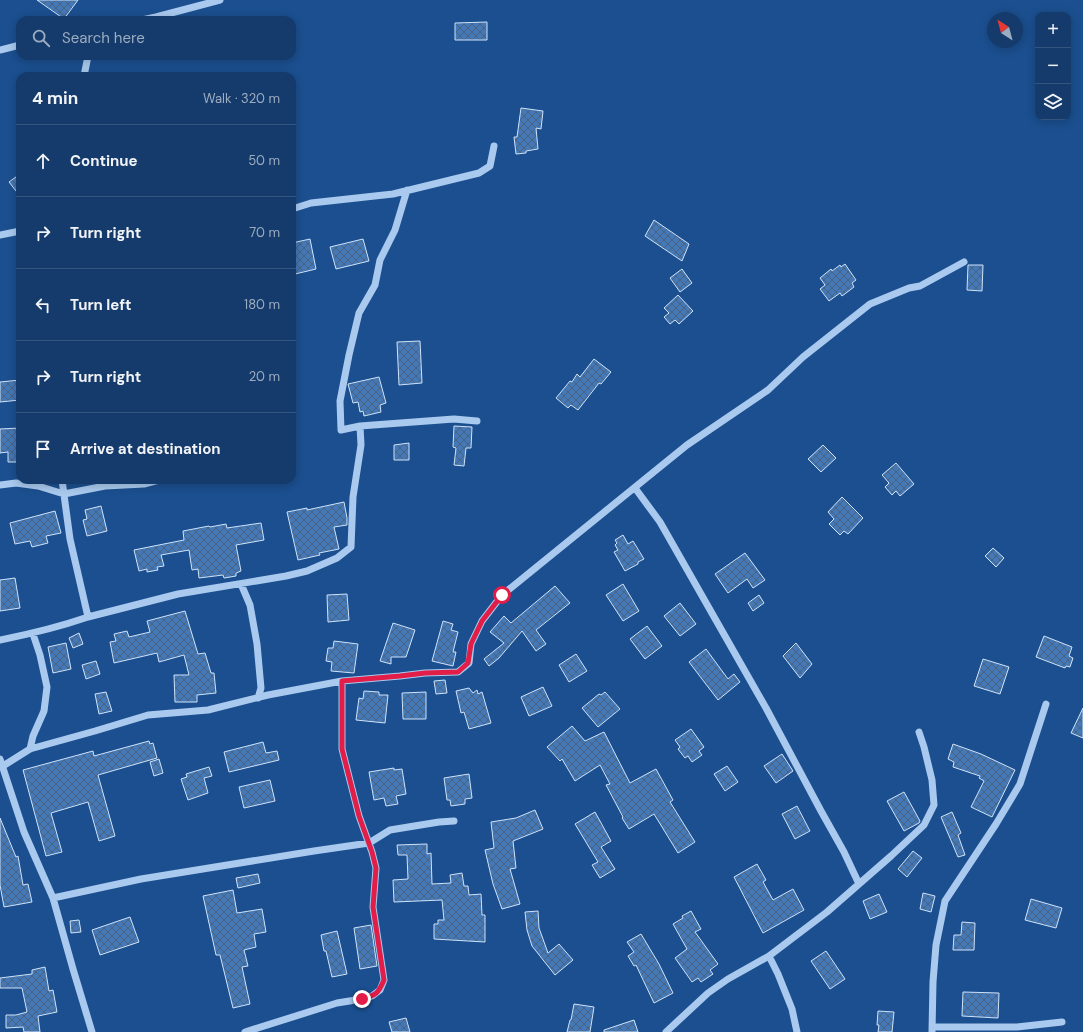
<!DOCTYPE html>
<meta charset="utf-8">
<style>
body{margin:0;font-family:"DM Sans",sans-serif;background:#214673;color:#f1f3f6}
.controls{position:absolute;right:12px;top:12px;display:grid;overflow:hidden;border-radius:8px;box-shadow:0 2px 10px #0003}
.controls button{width:36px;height:36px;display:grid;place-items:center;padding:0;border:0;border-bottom:1px solid #33557e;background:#143b6b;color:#f1f3f6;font:20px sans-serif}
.compass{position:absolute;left:987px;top:12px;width:36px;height:36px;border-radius:50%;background:#143b6b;box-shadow:0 2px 10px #0003;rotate:324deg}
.stop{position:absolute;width:12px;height:12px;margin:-9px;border:3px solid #e11d48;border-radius:50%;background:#fff}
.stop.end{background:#e11d48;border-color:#fff;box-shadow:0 1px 4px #0008}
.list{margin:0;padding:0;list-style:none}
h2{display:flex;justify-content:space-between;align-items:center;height:52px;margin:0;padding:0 16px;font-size:17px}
h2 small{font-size:13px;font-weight:400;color:#9dadc1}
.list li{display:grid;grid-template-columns:26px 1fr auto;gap:12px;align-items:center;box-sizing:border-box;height:72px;padding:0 16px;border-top:1px solid #33557e}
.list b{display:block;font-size:15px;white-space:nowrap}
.list em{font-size:13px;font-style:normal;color:#9dadc1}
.icon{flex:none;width:22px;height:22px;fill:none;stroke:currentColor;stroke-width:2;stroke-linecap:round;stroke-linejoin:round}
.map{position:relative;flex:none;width:1083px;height:1032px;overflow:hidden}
.search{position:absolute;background:#143b6b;box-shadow:0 2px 10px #0003;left:16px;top:16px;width:280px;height:44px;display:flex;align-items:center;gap:10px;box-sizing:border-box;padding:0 14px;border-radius:12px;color:#9dadc1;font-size:15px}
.panel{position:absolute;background:#143b6b;box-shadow:0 2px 10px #0003;left:16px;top:72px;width:280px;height:412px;border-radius:12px}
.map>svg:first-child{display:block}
</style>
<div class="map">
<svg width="1083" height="1032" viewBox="0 0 1083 1032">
<defs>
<pattern id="building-cross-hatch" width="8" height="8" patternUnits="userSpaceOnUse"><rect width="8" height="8" fill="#4478b7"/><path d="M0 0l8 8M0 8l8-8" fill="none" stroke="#486282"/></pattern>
</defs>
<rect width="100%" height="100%" fill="#1b4f8f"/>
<path fill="url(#building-cross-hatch)" stroke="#cfe3fa" d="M37 0H78L64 19Z
M487 22V40H455V23Z
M521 108 543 111 541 129 536 128 538 149 526 151V153L516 154 514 137H517Z
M20 174V196L9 182Z
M654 220 689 244 682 261 645 236Z
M310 239 316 269 295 274 294 268 292 269V243Z
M363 239 369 261 336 269 330 247Z
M845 264 856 280 852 283 854 287 842 296 840 293 829 301 820 289 825 285 820 278 831 269 832 271 840 265 841 267Z
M968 265H983L982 291 967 290Z
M682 269 692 283 680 292 670 278Z
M678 295 693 311 679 324 675 320 670 324 664 317 669 313 664 308Z
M420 341 422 383 399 385 397 342Z
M594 359 611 372 601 384 599 383 578 410 571 405 568 408 556 398 570 381 572 382 577 374 580 377Z
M379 377 386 403 380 405 381 412 364 416 363 411 360 412 358 402 353 403 348 384Z
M20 380V400L0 402V382Z
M454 426 472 427 471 448H466L464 466 454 465 456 448 453 447Z
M20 428V462H8V452L0 453V429Z
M409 443V460H394V445Z
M823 445 836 458 821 472 808 459Z
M896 463 914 484 900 496 896 491 892 495 885 487 889 483 882 475Z
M842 497 863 518 848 534 844 531 840 535 829 524 834 519 828 512Z
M344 502 347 518V525L334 527 339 549 319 553 320 555 298 560 287 512 307 508V510Z
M101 506 107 531 87 536 83 520 87 519 85 510Z
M55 511 61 533 46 536 48 543 32 547 30 541 15 544 10 523Z
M261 523 264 540 236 545 241 571 236 573V576L224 578 223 575 199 578 198 569 192 570 189 550 161 555 164 566 157 567 158 570 147 572V569L139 571 134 550 184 540 183 531 209 526 210 527 226 524 227 528Z
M623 535 628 544 633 541 644 559 638 562V564L625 571 614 552 618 550 615 545 617 543 615 540Z
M993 548 1004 558 996 567 985 556Z
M745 553 765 580 753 588 747 579 728 593 715 574Z
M15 578 20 608 0 611V580Z
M623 584 639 611 623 621 606 595Z
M555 586 570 603 536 630 546 644 536 651 522 631 499 658 489 666 484 659 504 643 490 632 504 616 511 623Z
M347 594 349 620 328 622 327 595Z
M759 595 764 603 753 611 748 603Z
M680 603 696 624 680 636 664 616Z
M185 611 198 654 205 653 211 673H214L216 693 197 695V702H175L174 675H189L184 655 159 662 157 653 114 663 110 642 116 641 114 634 127 631 129 637 150 632 147 621Z
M443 621 453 624 451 630 458 632 453 652H456L453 666 432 661Z
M393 623 415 630 406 657H391V664L380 661Z
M647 626 662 646 645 659 630 639Z
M79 633 83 644 73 648 69 638Z
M1044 636 1072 647 1069 656 1073 658 1070 667 1066 666 1065 668 1036 657Z
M334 641 358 644 354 673 331 671 332 662 326 661 328 648H333Z
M66 643 71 669 53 673 48 647Z
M796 643 812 664 800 678 783 656Z
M706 649 728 679 734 674 740 682 718 700 689 662Z
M576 654 587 671 569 682 559 665Z
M983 659 1009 667 1000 694 974 686Z
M96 661 100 674 86 679 82 665Z
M445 680 447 693 436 694 434 681Z
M543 687 552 706 529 716 521 697Z
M469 688 473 693 477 690 478 694 482 692 491 723 469 729 464 712 461 713 456 691Z
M364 691 379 692V695H388L385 723 356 720 359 698 363 699Z
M106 692 112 711 99 714 95 694Z
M426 692V719H403L402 693Z
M605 692 620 709 598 727 582 708 599 694 601 695Z
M1083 708V738L1071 733Z
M572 726 585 741 604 732 630 783 656 769 673 800 670 802 695 842 678 853 654 814 629 829 622 818 623 817 606 785 610 784 600 765 575 781 562 759 560 761 547 747Z
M691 729 704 747 699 751 702 755 692 762 688 756 685 758 678 749 680 747 675 740Z
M149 741 150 744 153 743 157 758 98 775 115 836 99 841 88 802 51 813 62 852 46 856 23 770 93 751 94 756Z
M263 742 266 753 277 751 279 760 229 772 224 752Z
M953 744 981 754 1015 770 992 817 971 807 984 781 979 778 980 776 953 767 954 762 948 759Z
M782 754 793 771 776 783 764 766Z
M159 759 163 773 154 776 150 762Z
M727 766 738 782 725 791 714 774Z
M209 767 212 776 204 778 208 793 188 800 181 779 187 777 186 774Z
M394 768V770L402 769 406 794 396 796 398 804 386 806 384 798 374 800 369 772Z
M469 774 472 798 465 799V804L451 806 450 800H447L444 778Z
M270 780 275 801 244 808 239 787Z
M904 792 920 821 919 823 904 831 887 801Z
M797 806 810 831 795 839 782 814Z
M535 810 543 829 513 841 516 868 510 869 520 904 502 909 493 884 485 850 494 848 491 822 516 818Z
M595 812 611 841 601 847 615 869 600 878 592 865 598 862 575 824Z
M952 812 961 833 958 835 965 855 958 857 941 817Z
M0 818 16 857 18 856 23 885 28 884 32 902 4 907 0 885Z
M427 844V854L431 853 432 884 451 883 450 875 462 873 464 886H468L469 895 481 894 482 915H485V942L434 939V924H438V920H444L442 900 394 902 393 880 408 879 407 855H398L397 845Z
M913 851 922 858 907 877 898 869Z
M757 864 766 880 763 882 773 900 793 889 804 910 763 933 734 877Z
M258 874 260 883 238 888 236 878Z
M233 890 237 913 262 909 266 932 254 934 256 947 244 950 248 966 242 967 250 1004 233 1008 220 955H216L203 896Z
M923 893 935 896 931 912 920 909Z
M879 894 887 912 870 919 863 901Z
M1031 899 1062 908 1056 928 1025 920Z
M538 911 539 928 548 953 559 944 573 960 555 975 532 946 527 930 525 912Z
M691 911 701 929 695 932 718 964 710 970 713 974 701 982 698 978 692 982 675 958 687 949 673 924 683 918 682 916Z
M130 917 139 942 100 955 92 930Z
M79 920 81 932 71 933 70 921Z
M962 922 975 923 974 950H953L954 935H961Z
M371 925 377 966 360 969 354 928Z
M337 931 347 974 332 977 326 951H324L321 935Z
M641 934 659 964 673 993 654 1003 636 965 634 966 628 956 634 952 627 942Z
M826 951 845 979 830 989 811 961Z
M45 967 49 991 53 990 57 1012 38 1016 40 1032H24L23 1027 6 1028V1015H16L27 1012 22 988H0V978L32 974V970Z
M963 992 999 993 998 1018 962 1016Z
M574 1004 594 1007 590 1032H567L570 1020H571Z
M878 1011 894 1012 892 1032H878L879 1025H877Z
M406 1018 410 1032H392L389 1022Z
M634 1020 638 1032H604V1030Z"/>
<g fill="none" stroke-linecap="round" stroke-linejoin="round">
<path stroke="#a9c9ee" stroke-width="7" d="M142 20 156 17 220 0
M0 50 20 45
M84 76 88 56
M292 209 311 203 393 194 479 173 490 166 494 146
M0 235 20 231
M360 426 341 430 340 401 349 355 359 313 375 285 380 260 395 230 407 190
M62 480 70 539 88 617 178 594 286 576 307 571 337 558 351 547 353 497 361 445 360 426 454 419 477 421
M0 485 16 483 38 486 64 494 105 486 144 484 159 480
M635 488 660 522 766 708 821 811 844 852 859 884
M241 584 250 605 257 644 261 688 258 698
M0 640C30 634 59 627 88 617
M30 749 33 736 44 711 47 687 40 655 33 634
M0 759 24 832 53 898 73 969 92 1032
M3 766 30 749 95 731 148 715 208 710 268 695 342 681 400 676 425 673 458 672 469 663 471 644 482 621 502 595 687 445 768 390 803 357 870 304 909 288 920 286 964 262
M53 898 141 879 314 851 369 843 390 830 439 822 454 821
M769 956 778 974 792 1009 797 1032
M932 1027H1017L1062 1022
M245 1032 337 1003 362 999 372 996 380 990 384 980 373 907 376 868 372 852 359 816 342 749V681
M666 1032 708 993 728 979 769 956 827 912 891 856 924 825 934 805 932 780 924 747 919 732
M932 1032 933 982 936 945 945 901 996 824 1020 784 1046 704"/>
</g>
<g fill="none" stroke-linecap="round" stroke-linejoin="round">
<path stroke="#e11d48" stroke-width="5" d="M362 999C376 995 378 994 384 980L373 907 376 868 372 852 359 816 342 749V681L400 676 425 673 458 672 468 663 471 644 482 621 502 595"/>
</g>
</svg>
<div class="controls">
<button>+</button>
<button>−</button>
<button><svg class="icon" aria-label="layers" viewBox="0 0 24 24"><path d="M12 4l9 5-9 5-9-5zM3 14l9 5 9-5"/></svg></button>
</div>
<svg class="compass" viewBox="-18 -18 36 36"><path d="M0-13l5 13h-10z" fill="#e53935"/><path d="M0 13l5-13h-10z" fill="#9dadc1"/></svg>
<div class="stop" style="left:502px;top:595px"></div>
<div class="stop end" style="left:362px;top:999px"></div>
<div class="search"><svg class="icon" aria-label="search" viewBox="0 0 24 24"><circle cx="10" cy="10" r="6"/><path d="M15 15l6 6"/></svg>Search here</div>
<section class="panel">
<h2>4 min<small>Walk · 320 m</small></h2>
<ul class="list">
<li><svg class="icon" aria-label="ahead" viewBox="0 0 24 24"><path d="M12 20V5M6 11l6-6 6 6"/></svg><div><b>Continue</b></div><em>50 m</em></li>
<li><svg class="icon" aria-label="right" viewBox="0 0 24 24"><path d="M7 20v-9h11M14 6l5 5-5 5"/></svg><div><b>Turn right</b></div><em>70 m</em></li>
<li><svg class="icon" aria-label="left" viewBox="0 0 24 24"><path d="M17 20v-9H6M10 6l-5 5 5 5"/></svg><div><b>Turn left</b></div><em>180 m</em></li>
<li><svg class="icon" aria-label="right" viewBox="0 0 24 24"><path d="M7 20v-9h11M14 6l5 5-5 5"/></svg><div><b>Turn right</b></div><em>20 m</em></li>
<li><svg class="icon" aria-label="arrive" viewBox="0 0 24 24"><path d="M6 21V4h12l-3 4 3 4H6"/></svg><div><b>Arrive at destination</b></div></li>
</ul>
</section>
</div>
